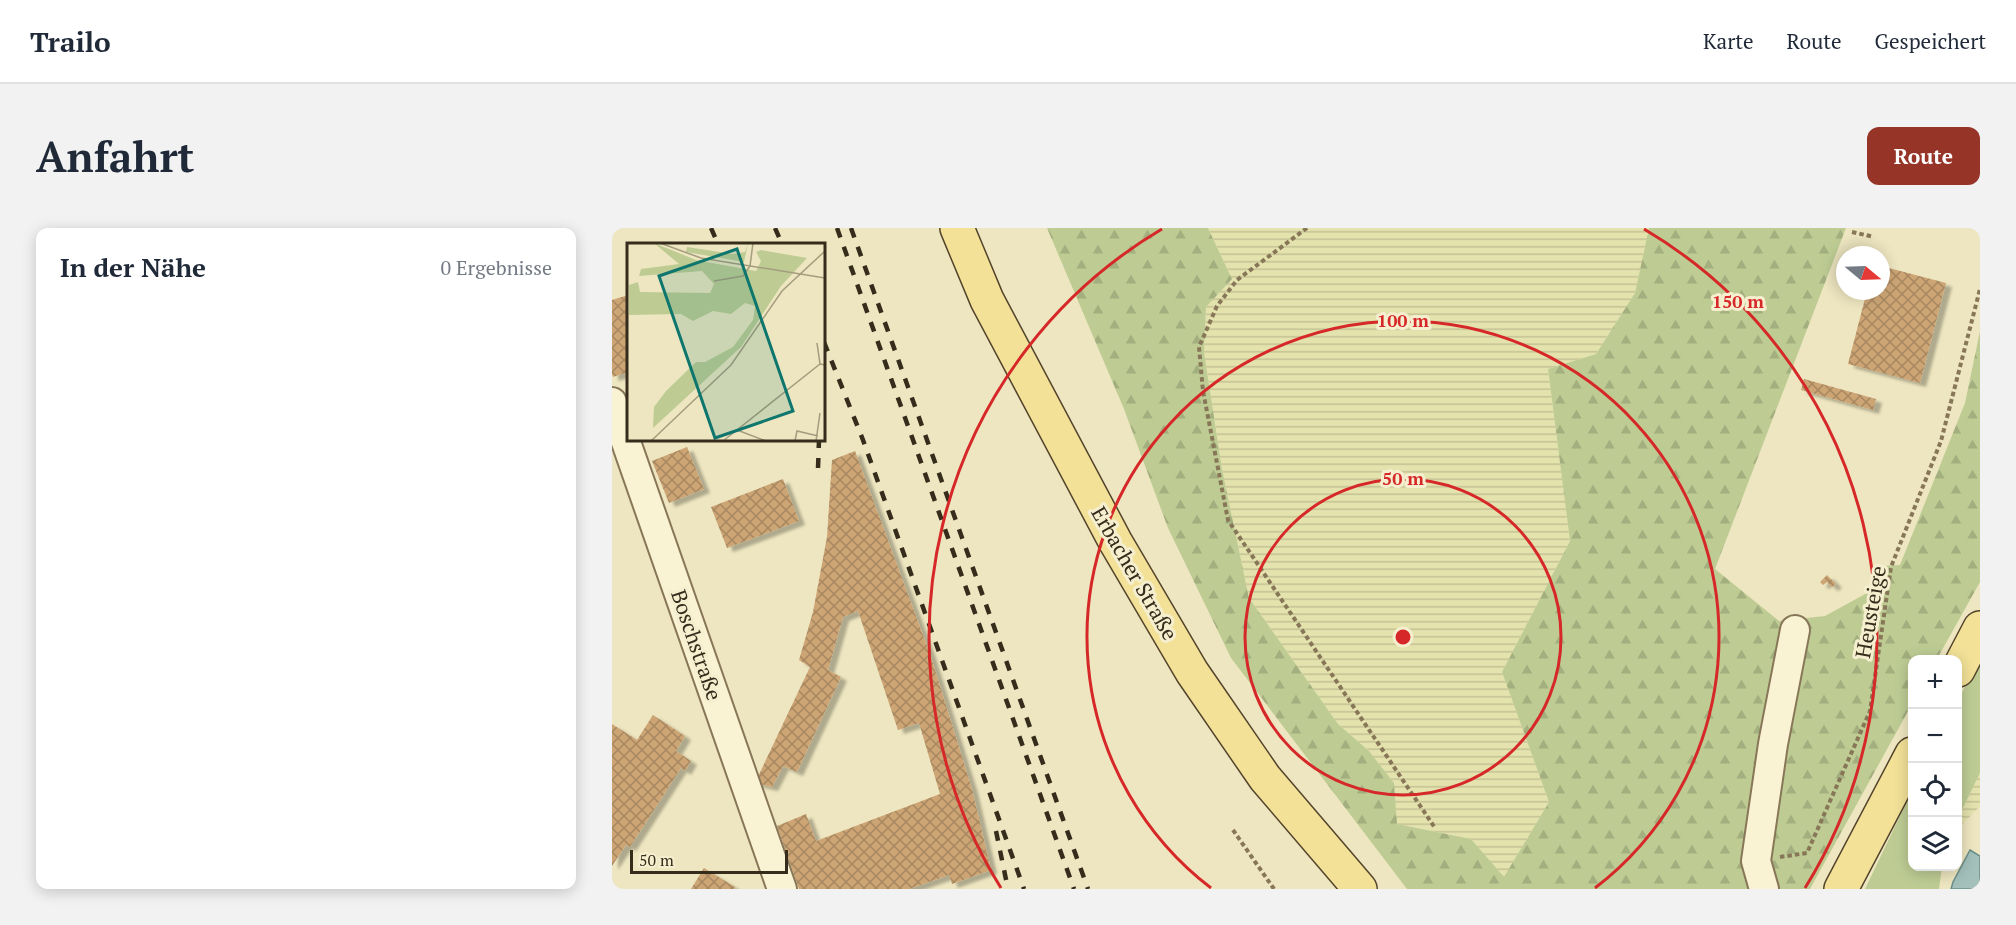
<!DOCTYPE html>
<html lang="de">
<meta charset="utf-8">
<style>
body{margin:0;font-family:"PT Serif",serif;background:#f2f2f3;color:#1f2937}
.controls{position:absolute;right:18px;bottom:18px;display:grid;overflow:hidden;border-radius:12px;box-shadow:0 3px 15px #0003}
.controls button{width:54px;height:54px;display:grid;place-items:center;padding:0;border:0;border-bottom:2px solid #e0e1e3;background:#fff;color:#1f2937;font:30px sans-serif}
.compass{position:absolute;left:1224px;top:18px;width:54px;height:54px;border-radius:50%;background:#fff;box-shadow:0 3px 15px #0003;rotate:109deg}
.scale{position:absolute;left:18px;bottom:15px;width:158px;box-sizing:border-box;padding-left:6px;border:3px solid #362c1c;border-top:0;font-size:16px;line-height:21px;white-space:nowrap;color:#362c1c;-webkit-text-stroke:4px #f5efcf;paint-order:stroke}
.list{margin:0;padding:0;list-style:none}
h2{display:flex;justify-content:space-between;align-items:center;height:78px;margin:0;padding:0 24px;font-size:26px}
h2 small{font-size:20px;font-weight:400;color:#747a83}
.icon{flex:none;width:33px;height:33px;fill:none;stroke:currentColor;stroke-width:2;stroke-linecap:round;stroke-linejoin:round}
.map{position:relative;flex:none;width:1368px;height:661px;overflow:hidden;border-radius:12px}
header{display:flex;align-items:center;gap:36px;box-sizing:border-box;height:84px;padding:0 30px;background:#fff;border-bottom:2px solid #e0e1e3}
header strong{font-size:28px}
nav{display:flex;gap:33px;margin-inline-start:auto;font-size:21px}
.intro{display:flex;align-items:center;justify-content:space-between;box-sizing:border-box;height:144px;padding:0 36px}
h1{margin:0;font-size:42px}
.button{padding:15px 27px;border-radius:12px;background:#963527;color:#fff;font-size:21px;font-weight:700}
main{display:flex;gap:36px;padding:0 36px}
aside{flex:1;background:#fff;border-radius:12px;box-shadow:0 3px 15px #0003}
.map>svg:first-child{display:block}
</style>
<header>
<strong>Trailo</strong>
<nav><a>Karte</a><a>Route</a><a>Gespeichert</a></nav>
</header>
<div class="intro"><h1>Anfahrt</h1><a class="button">Route</a></div>
<main>
<aside>
<h2>In der Nähe<small>0 Ergebnisse</small></h2>
<ul class="list">
</ul>
</aside>
<div class="map">
<svg width="1368" height="661" viewBox="0 0 1368 661">
<defs>
<pattern id="farmland-rules" width="6" height="5" patternUnits="userSpaceOnUse" patternTransform="scale(1.5)"><rect width="6" height="5" fill="#e4e2ad"/><path d="M0 2.5h6" fill="none" stroke="#c4c294"/></pattern>
<pattern id="forest-firs" width="22" height="20" patternUnits="userSpaceOnUse" patternTransform="scale(1.5)"><rect width="22" height="20" fill="#becc94"/><path d="M5 1l3.5 6h-7zM16 11l3.5 6h-7z" fill="#a4af7f"/></pattern>
<pattern id="building-cross-hatch" width="8" height="8" patternUnits="userSpaceOnUse" patternTransform="scale(1.5)"><rect width="8" height="8" fill="#cda575"/><path d="M0 0l8 8M0 8l8-8" fill="none" stroke="#a7875f"/></pattern>
<filter id="shadow"><feDropShadow dx="6" dy="4" stdDeviation="1.5" flood-color="#0004"/></filter>
</defs>
<rect width="100%" height="100%" fill="#eee6c0"/>
<path fill="url(#farmland-rules)" d="M596 0H1037L1023 65 984 126 936 141 958 313 890 444 937 574 892 650 859 611 784 596 782 555 757 523 726 496 637 370 610 241 592 124 594 79 620 51Z
M1368 545V578L1346 601V590Z"/>
<path fill="#becc94" d="M1368 428V545L1346 590V473Z
M1300 563V638L1330 639 1327 661H1253Z"/>
<path fill="url(#forest-firs)" d="M435 0H596L620 51 594 79 592 124 610 241 637 370 726 496 757 523 782 555 785 596 859 611 892 649 937 574 890 444 958 313 936 141 984 126 1023 65 1037 0H1234L1103 341 1167 393 1213 388 1255 365 1269 338 1288 337 1353 175 1368 103V354L1325 431H1300V476L1198 661H795L619 430 556 300 512 181Z"/>
<path fill="#a3c0bb" stroke="#6a8e89" stroke-width="1.5" d="M1358 622 1368 628V661H1339L1341 654Z"/>
<path fill="url(#building-cross-hatch)" filter="url(#shadow)" d="M1269 38 1334 55 1308 155 1236 136 1255 63H1269Z
M16 67V153L13 145 1 149 0 146V72Z
M1192 151 1264 171 1261 182 1189 162Z
M75 219 92 261 57 275 40 233Z
M243 223 318 426 360 561 379 642 340 656 337 647 297 661H187L165 598 194 586 204 613 328 566 307 495 286 502 246 383 231 389 216 442 229 449 185 544 171 538 160 559 143 555 198 439 187 432 201 384 215 309 220 232Z
M171 251 187 293 115 320 99 279Z
M1215 347 1224 356 1220 359 1215 354 1211 357 1208 354Z
M41 487 73 508 64 523 79 533 73 543 69 540 18 619 14 617 0 638V496L25 512Z
M92 640 123 659 122 661H79Z"/>
<g fill="none" stroke-linecap="round" stroke-linejoin="round">
<defs>
<path id="minor" d="M0 174 170 661
M1152 661 1144 633 1161 516 1183 402"/>
<path id="major" d="M345 0 375 72 503 313 580 444 653 550 748 661
M1346 442 1368 400
M1229 661 1300 526"/>
</defs>
<use href="#minor" stroke="#877758" stroke-width="32"/>
<use href="#major" stroke="#54442c" stroke-width="36"/>
<path stroke="#877758" stroke-width="4" stroke-dasharray="4.5 3" stroke-linecap="butt" d="M695 0 625 52 605 78 587 119 591 163 616 292 823 600
M1240 4 1262 9
M621 602 662 661
M1168 629 1195 625 1258 483 1279 339 1329 213 1368 61"/>
<use href="#minor" stroke="#f9f2d3" stroke-width="28"/>
<use href="#major" stroke="#f2e197" stroke-width="33"/>
<path stroke="#362c1c" stroke-width="4.5" stroke-dasharray="10 10" stroke-linecap="butt" d="M99 0 106 16
M163 0 170 16
M225 0 462 661
M239 0 476 661
M212 114 251 212 412 661
M206 240 207 212
M384 603 396 661"/>
</g>
<g fill="none" stroke="#d62828" stroke-width="3">
<circle cx="791" cy="409" r="158"/>
<path d="M599 660A316 316 0 1 1 983 660"/>
<path d="M389 660A474 474 0 0 1 550 1M1032 1A474 474 0 0 1 1193 660"/>
</g>
<g text-anchor="middle" dominant-baseline="central" stroke-width="6" stroke-linejoin="round" paint-order="stroke">
<g font-size="21" fill="#362c1c" stroke="#f5efcf">
<text transform="translate(523 345) rotate(60)">Erbacher Straße</text>
<text transform="translate(1258 384) rotate(-80)">Heusteige</text>
<text transform="translate(85 417) rotate(71)">Boschstraße</text>
</g>
</g>
<g transform="translate(15 15)">
<rect width="198" height="198" fill="#eee6c0"/>
<path d="M121 0 117 19 59 9 60 4 106 11 118 9Z" fill="#becc94"/>
<path d="M27 0 69 17 129 28 134 18 129 9 134 7 180 15 154 43 114 104 26 185 27 164 39 148 69 119H78L106 104 126 77 128 63 118 60 104 71 86 68 66 78 54 71 2 72V42L11 39 13 49 83 50 87 41 75 28 12 33 14 26 52 21Z" fill="#becc94"/>
<path fill="none" stroke="#a49c7e" stroke-width="1.5" d="M33 0 74 15 198 35M123 23 126 0M87 38 116 33 123 23M0 41V72M190 100 193 121M110 187 139 198M24 198 104 122 155 48 198 8M96 198 193 121 198 122M168 198 170 188 191 193M189 198 193 170"/>
<path fill="#0f766e" fill-opacity="0.15" stroke="#0f766e" stroke-width="3" d="M110 6 166 168 88 195 32 33Z"/>
<rect width="198" height="198" fill="none" stroke="#362c1c" stroke-width="3"/>
</g>
<circle cx="791" cy="409" r="9" fill="#d62828" stroke="#f5efcf" stroke-width="3"/>
<g font-size="18" text-anchor="middle" font-weight="bold" fill="#d62828" stroke="#f5efcf" stroke-width="6" stroke-linejoin="round" paint-order="stroke">
<text x="1126" y="80">150 m</text>
<text x="791" y="99">100 m</text>
<text x="791" y="257">50 m</text>
</g>
</svg>
<div class="controls">
<button>+</button>
<button>−</button>
<button><svg class="icon" aria-label="locate" viewBox="0 0 24 24"><circle cx="12" cy="12" r="6"/><path d="M12 2v4M12 18v4M2 12h4M18 12h4"/></svg></button>
<button><svg class="icon" aria-label="layers" viewBox="0 0 24 24"><path d="M12 4l9 5-9 5-9-5zM3 14l9 5 9-5"/></svg></button>
</div>
<svg class="compass" viewBox="-18 -18 36 36"><path d="M0-13l5 13h-10z" fill="#e53935"/><path d="M0 13l5-13h-10z" fill="#747a83"/></svg>
<div class="scale">50 m</div>
</div>
</main>
